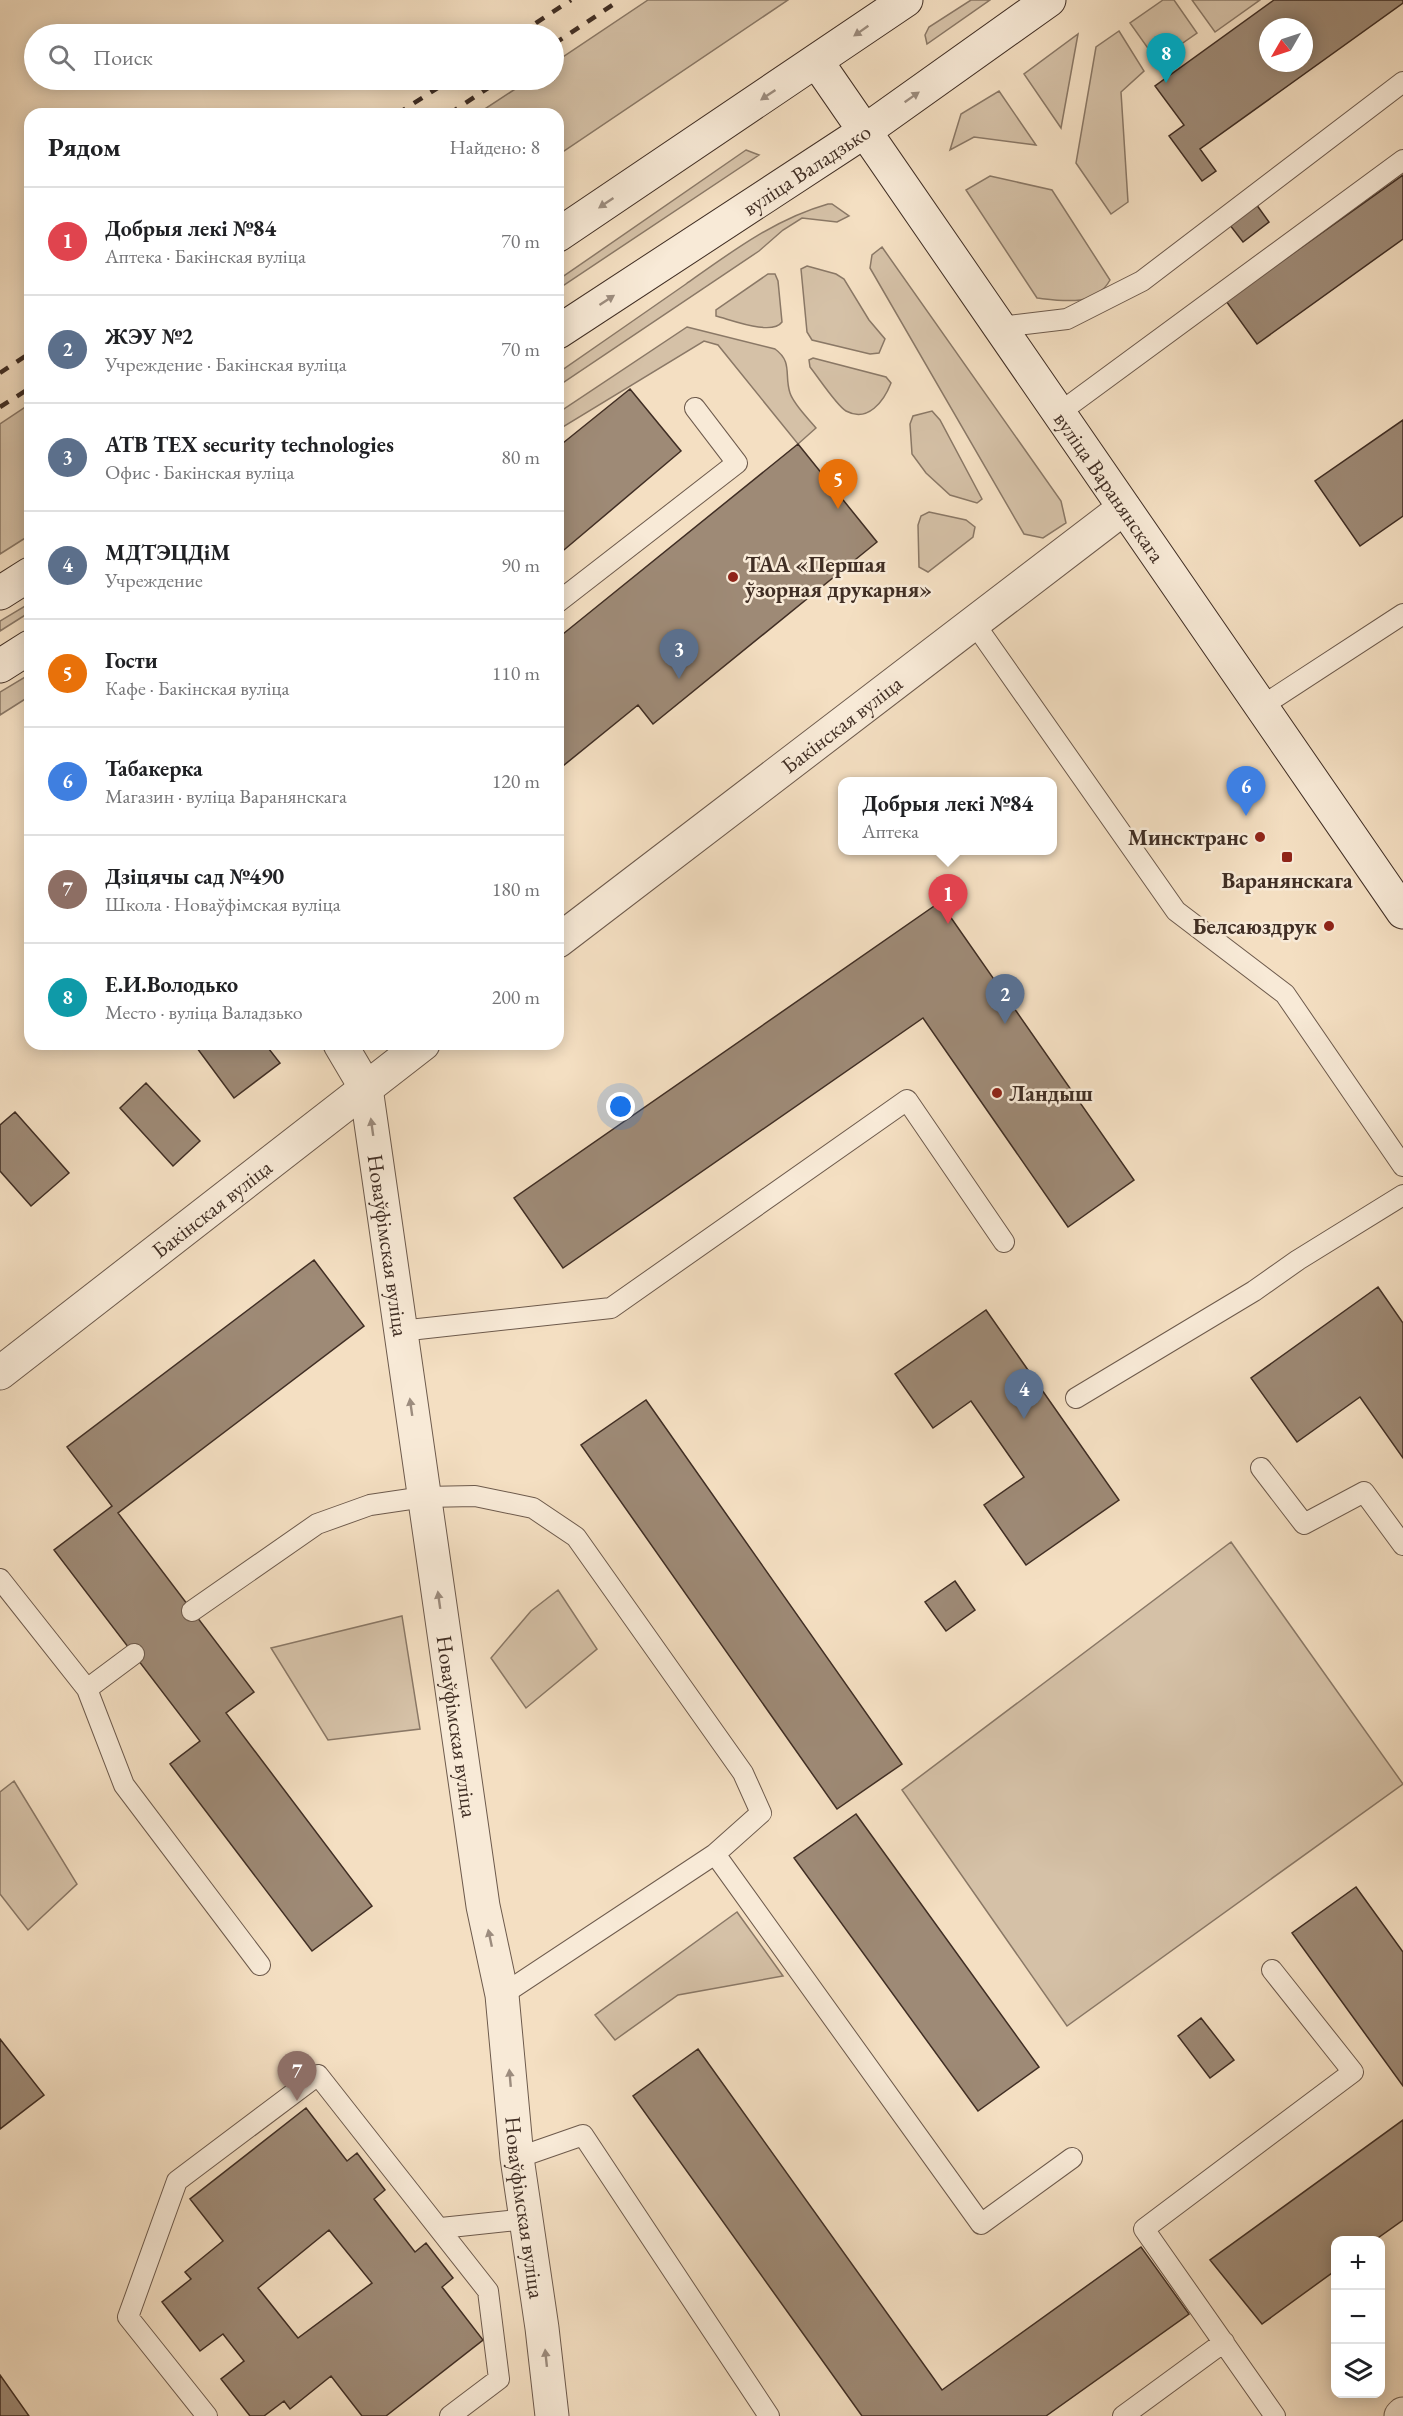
<!DOCTYPE html>
<html lang="ru">
<meta charset="utf-8">
<style>
body{margin:0;font-family:"EB Garamond",serif;background:#f2f2f2;color:#202124}
.controls{position:absolute;right:18px;bottom:18px;display:grid;overflow:hidden;border-radius:12px;box-shadow:0 3px 15px #0003}
.controls button{width:54px;height:54px;display:grid;place-items:center;padding:0;border:0;border-bottom:2px solid #e0e0e0;background:#fff;color:#202124;font:30px sans-serif}
.compass{position:absolute;left:1259px;top:18px;width:54px;height:54px;border-radius:50%;background:#fff;box-shadow:0 3px 15px #0003;rotate:231deg}
.you{position:absolute;left:621px;top:1107px;width:21px;height:21px;margin:-15px;border:4px solid #fff;border-radius:50%;background:#1a73e8;box-shadow:0 0 0 9px #1a73e833}
.badge{display:grid;place-items:center;width:39px;height:39px;border-radius:50%;background:#d93025;color:#fff;font-size:20px;font-weight:700}
.pin{position:absolute;translate:-50% -50px;filter:drop-shadow(0 2px 3px #0008)}
.pin::after{content:'';position:absolute;top:32px;width:21px;height:18px;background:inherit;clip-path:polygon(0 0,100% 0,50% 100%)}
.popup{position:absolute;left:838px;top:777px;width:219px;height:78px;box-sizing:border-box;display:grid;place-content:center;border-radius:12px;background:#fff;filter:drop-shadow(0 2px 4px #0005);font-size:20px;white-space:nowrap;color:#757577}
.popup b{font-size:22px;color:#202124}
.popup::after{content:'';position:absolute;left:50%;top:100%;margin-left:-12px;border:12px solid transparent;border-top-color:#fff}
.list{margin:0;padding:0;list-style:none}
h2{display:flex;justify-content:space-between;align-items:center;height:78px;margin:0;padding:0 24px;font-size:26px}
h2 small{font-size:20px;font-weight:400;color:#757577}
.list li{display:grid;grid-template-columns:39px 1fr auto;gap:18px;align-items:center;box-sizing:border-box;height:108px;padding:0 24px;border-top:2px solid #e0e0e0}
.list b{display:block;font-size:22px;white-space:nowrap}
.list p{margin:0;font-size:20px;white-space:nowrap;color:#757577}
.list em{font-size:20px;font-style:normal;color:#757577}
.icon{flex:none;width:33px;height:33px;fill:none;stroke:currentColor;stroke-width:2;stroke-linecap:round;stroke-linejoin:round}
.map{position:relative;flex:none;width:1403px;height:2416px;overflow:hidden}
.search{position:absolute;background:#fff;box-shadow:0 3px 15px #0003;left:24px;top:24px;width:540px;height:66px;display:flex;align-items:center;gap:15px;box-sizing:border-box;padding:0 21px;border-radius:33px;color:#757577;font-size:22px}
.panel{position:absolute;background:#fff;box-shadow:0 3px 15px #0003;left:24px;top:108px;width:540px;height:942px;border-radius:18px}
.map>svg:first-child{display:block}
</style>
<div class="map">
<svg width="1403" height="2416" viewBox="0 0 1403 2416">
<rect width="100%" height="100%" fill="#f4dfc2"/>
<filter id="stains"><feTurbulence type="fractalNoise" baseFrequency=".00333" numOctaves="4"/><feColorMatrix values="0 0 0 0 .2 0 0 0 0 .09 0 0 0 0 .02 0 0 0 .5 -.17"/></filter>
<radialGradient id="worn" r=".72"><stop offset=".6" stop-color="#630" stop-opacity="0"/><stop offset="1" stop-color="#630" stop-opacity=".3"/></radialGradient>
<path fill="#d5c1a7" stroke="#8a7866" stroke-width="1.5" d="M648 0H788L558 155V114H477L529 80H554V63Z
M971 0H990L927 44 925 35 929 27Z
M1163 0H1174L1197 33 1157 61 1130 23Z
M1192 0H1260L1215 32Z
M1119 31 1144 71 1121 92 1128 202 1111 214 1076 163 1096 47Z
M1078 34 1061 128 1024 74Z
M999 91 1036 145 974 137 950 150 961 114Z
M746 150 759 155 558 289V280Z
M990 176 1052 190 1110 280C1095 307 1063 301 1037 298L966 190Z
M828 204H832L849 216 837 222 802 218 783 230 759 251 558 386V373C601 343 643 314 686 284 731 252 775 219 828 204Z
M882 247 1061 501 1066 523 1043 538 1024 534 870 268 872 255Z
M807 266 836 274 844 279 869 320 885 339 879 353 870 354 812 340 807 332 801 269Z
M768 274H775L778 281 782 322C772 336 732 320 716 316V310Z
M687 327 775 349C793 362 784 375 790 393 794 405 808 418 816 428L798 444 718 345 704 341 558 430V413Z
M813 358 886 377 891 383C884 401 868 423 846 411 837 406 818 377 810 367L809 360Z
M30 404V535L0 554V424Z
M932 411 940 420 982 499 977 503 950 495 926 473 912 454 910 424 913 416Z
M929 512 966 520 975 527 973 537 928 572 919 567 918 525 921 516Z
M30 603V612L0 631V621Z
M30 674V696L0 715V692Z
M1231 1542 1403 1784 1067 2026 902 1790Z
M558 1590 597 1649 526 1708 491 1658 531 1611Z
M402 1616 420 1729 328 1740 271 1648Z
M14 1781 77 1884 28 1930 0 1894V1792Z
M737 1912 783 1976 678 1995 615 2040 595 2015Z"/>
<path fill="#9e8a76" stroke="#402e24" stroke-width="1.5" fill-rule="evenodd" d="M1274 0H1403V3L1200 149 1216 171 1202 181 1169 136 1184 125 1155 86ZM1268 27H1304V63H1268Z
M1403 175V239L1257 344 1226 301Z
M1256 204 1269 222 1243 242 1229 224Z
M630 389 681 451 558 555V447Z
M1403 420V516L1360 546 1315 481Z
M798 444 877 542 653 724 638 705 558 770V638Z
M940 902 1134 1180 1068 1227 923 1018 563 1268 514 1198Z
M194 1044H265L280 1063 234 1098Z
M146 1083 200 1141 173 1166 120 1108Z
M15 1112 69 1173 31 1206 0 1171V1125Z
M314 1260 364 1326 118 1513 254 1692 226 1713 372 1906 312 1951 170 1764 200 1741 54 1550 112 1506 67 1447Z
M1378 1287 1403 1323V1458L1360 1397 1297 1442 1251 1378Z
M986 1310 1119 1500 1026 1565 984 1505 1024 1477 971 1401 933 1428 895 1374Z
M646 1400 902 1764 837 1809 581 1445Z
M955 1581 975 1610 946 1631 925 1602Z
M856 1814 1039 2067 978 2111 794 1858Z
M1356 1887 1403 1952V2086L1292 1933Z
M1201 2018 1234 2060 1210 2078 1178 2036Z
M0 2039 44 2095 0 2129Z
M698 2049 942 2390 1141 2247 1189 2314 1046 2416H862L633 2096Z
M306 2108 347 2161 357 2153 385 2190 374 2199 415 2252 426 2243 453 2278 442 2287 483 2340 386 2416H362L331 2376 290 2409 284 2401 264 2416H250L221 2379 244 2361 223 2334 200 2351 162 2302 191 2279 185 2272 223 2241 190 2199ZM329 2230 372 2283 298 2338 258 2288Z
M1403 2120V2220L1375 2240H1336V2270L1262 2324 1210 2260Z
M0 2375 29 2416H0Z"/>
<g fill="none" stroke-linecap="round" stroke-linejoin="round">
<defs>
<path id="lane" d="M1000 327 1067 319 1142 281 1403 82
M1059 413 1403 160
M558 602 737 463 695 408
M974 623 1176 911 1285 994 1403 1166
M1262 706 1403 614
M400 1331 611 1308 907 1100 1004 1242
M1076 1398 1254 1291 1298 1260 1403 1195
M1261 1468 1304 1524 1364 1492 1403 1545
M0 1579 87 1689 124 1785 260 1965
M192 1611 317 1524 370 1505 424 1497 475 1496 533 1508 576 1537 743 1773 761 1813 715 1854
M87 1689 134 1654
M1272 1970 1353 2072 1144 2229 1275 2416
M502 1995 715 1854 981 2224 1072 2158
M517 2158 583 2135 769 2416
M441 2228 527 2219
M207 2416 128 2317 177 2181 318 2075 488 2291 499 2379 450 2416
M1123 2416 1224 2342"/>
<g id="street">
<path id="s1" d="M558 941 1124 508"/>
<path id="s2" d="M340 1044 366 1088 483 1906 502 1995 517 2158 542 2328 552 2416"/>
<path id="s3" d="M0 1373 423 1044"/>
<path d="M1401 2416 1403 2414"/>
</g>
<g id="secondary">
<path id="s4" d="M817 62 1403 912"/>
<path d="M558 235 906 0"/>
<path id="s5" d="M558 332 865 131 1049 0"/>
<path d="M0 593 30 574"/>
<path d="M0 666 30 647"/>
</g>
</defs>
<use href="#lane" stroke="#6d5a4c" stroke-width="22"/>
<use href="#street" stroke="#6d5a4c" stroke-width="35"/>
<use href="#secondary" stroke="#402e24" stroke-width="35"/>
<use href="#lane" stroke="#f8ead7" stroke-width="20"/>
<use href="#street" stroke="#f8ead7" stroke-width="33"/>
<use href="#secondary" stroke="#f8ead7" stroke-width="33"/>
<path stroke="#402e24" stroke-width="4.5" stroke-dasharray="10 10" stroke-linecap="butt" d="M519 34 571 0
M554 44 620 0
M397 114 450 80
M449 114 500 80
M0 373 30 353
M0 407 30 388"/>
</g>
<defs><path id="oneway-solid" d="M-6-.8H1V-3.2L6.5 0L1 3.2V.8H-6Z" transform="scale(1.5)"/></defs>
<g fill="#9c8c7e">
<use href="#oneway-solid" transform="translate(861 31) rotate(145)"/>
<use href="#oneway-solid" transform="translate(768 95) rotate(146)"/>
<use href="#oneway-solid" transform="translate(912 97) rotate(-35)"/>
<use href="#oneway-solid" transform="translate(606 203) rotate(146)"/>
<use href="#oneway-solid" transform="translate(607 300) rotate(-33)"/>
<use href="#oneway-solid" transform="translate(372 1127) rotate(-98)"/>
<use href="#oneway-solid" transform="translate(411 1407) rotate(-98)"/>
<use href="#oneway-solid" transform="translate(439 1600) rotate(-98)"/>
<use href="#oneway-solid" transform="translate(490 1938) rotate(-102)"/>
<use href="#oneway-solid" transform="translate(510 2078) rotate(-95)"/>
<use href="#oneway-solid" transform="translate(546 2358) rotate(-96)"/>
</g>
<g fill="#8f2418" stroke="#f8ead7" stroke-width="2">
<circle cx="733" cy="577" r="6"/>
<circle cx="1260" cy="837" r="6"/>
<rect x="1281" y="851" width="12" height="12" rx="3"/>
<circle cx="1329" cy="926" r="6"/>
<circle cx="997" cy="1093" r="6"/>
</g>
<g text-anchor="middle" dominant-baseline="central" stroke-width="5" stroke-linejoin="round" paint-order="stroke">
<g font-size="22" fill="#402e24" stroke="#f8ead7">
<text stroke="none"><textPath href="#s5" startOffset="297">вуліца Валадзько</textPath></text>
<text stroke="none"><textPath href="#s4" startOffset="516">вуліца Варанянскага</textPath></text>
<text stroke="none"><textPath href="#s1" startOffset="357">Бакінская вуліца</textPath></text>
<text stroke="none"><textPath href="#s3" startOffset="268">Бакінская вуліца</textPath></text>
<text stroke="none"><textPath href="#s2" startOffset="210">Новаўфімская вуліца</textPath></text>
<text stroke="none"><textPath href="#s2" startOffset="696">Новаўфімская вуліца</textPath></text>
<text stroke="none"><textPath href="#s2" startOffset="1182">Новаўфімская вуліца</textPath></text>
</g>
<g font-size="22" font-weight="bold" fill="#402e24" stroke="#f8ead7" text-anchor="start">
<text x="745" y="564">ТАА «Першая<tspan x="745" dy="25">ўзорная друкарня»</tspan></text>
<text x="1248" y="837" text-anchor="end">Минсктранс</text>
<text x="1287" y="880" text-anchor="middle">Варанянскага</text>
<text x="1317" y="926" text-anchor="end">Белсаюздрук</text>
<text x="1009" y="1093">Ландыш</text>
</g>
</g>
<rect width="100%" height="100%" filter="url(#stains)"/>
<rect width="100%" height="100%" fill="url(#worn)"/>
</svg>
<div class="controls">
<button>+</button>
<button>−</button>
<button><svg class="icon" aria-label="layers" viewBox="0 0 24 24"><path d="M12 4l9 5-9 5-9-5zM3 14l9 5 9-5"/></svg></button>
</div>
<svg class="compass" viewBox="-18 -18 36 36"><path d="M0-13l5 13h-10z" fill="#e53935"/><path d="M0 13l5-13h-10z" fill="#757577"/></svg>
<div class="you"></div>
<div class="pin badge" style="left:948px;top:924px;background:#e0444e">1</div>
<div class="popup"><b>Добрыя лекі №84</b>Аптека</div>
<div class="pin badge" style="left:1005px;top:1024px;background:#5c6f8a">2</div>
<div class="pin badge" style="left:679px;top:679px;background:#5c6f8a">3</div>
<div class="pin badge" style="left:1024px;top:1419px;background:#5c6f8a">4</div>
<div class="pin badge" style="left:838px;top:509px;background:#e8710a">5</div>
<div class="pin badge" style="left:1246px;top:816px;background:#3f7fe0">6</div>
<div class="pin badge" style="left:297px;top:2101px;background:#8d6e63">7</div>
<div class="pin badge" style="left:1166px;top:83px;background:#0f9aa8">8</div>
<div class="search"><svg class="icon" aria-label="search" viewBox="0 0 24 24"><circle cx="10" cy="10" r="6"/><path d="M15 15l6 6"/></svg>Поиск</div>
<section class="panel">
<h2>Рядом<small>Найдено: 8</small></h2>
<ul class="list">
<li><span class="badge" style="background:#e0444e">1</span><div><b>Добрыя лекі №84</b><p>Аптека · Бакінская вуліца</p></div><em>70 m</em></li>
<li><span class="badge" style="background:#5c6f8a">2</span><div><b>ЖЭУ №2</b><p>Учреждение · Бакінская вуліца</p></div><em>70 m</em></li>
<li><span class="badge" style="background:#5c6f8a">3</span><div><b>ATB TEX security technologies</b><p>Офис · Бакінская вуліца</p></div><em>80 m</em></li>
<li><span class="badge" style="background:#5c6f8a">4</span><div><b>МДТЭЦДіМ</b><p>Учреждение</p></div><em>90 m</em></li>
<li><span class="badge" style="background:#e8710a">5</span><div><b>Гости</b><p>Кафе · Бакінская вуліца</p></div><em>110 m</em></li>
<li><span class="badge" style="background:#3f7fe0">6</span><div><b>Табакерка</b><p>Магазин · вуліца Варанянскага</p></div><em>120 m</em></li>
<li><span class="badge" style="background:#8d6e63">7</span><div><b>Дзіцячы сад №490</b><p>Школа · Новаўфімская вуліца</p></div><em>180 m</em></li>
<li><span class="badge" style="background:#0f9aa8">8</span><div><b>Е.И.Володько</b><p>Место · вуліца Валадзько</p></div><em>200 m</em></li>
</ul>
</section>
</div>
